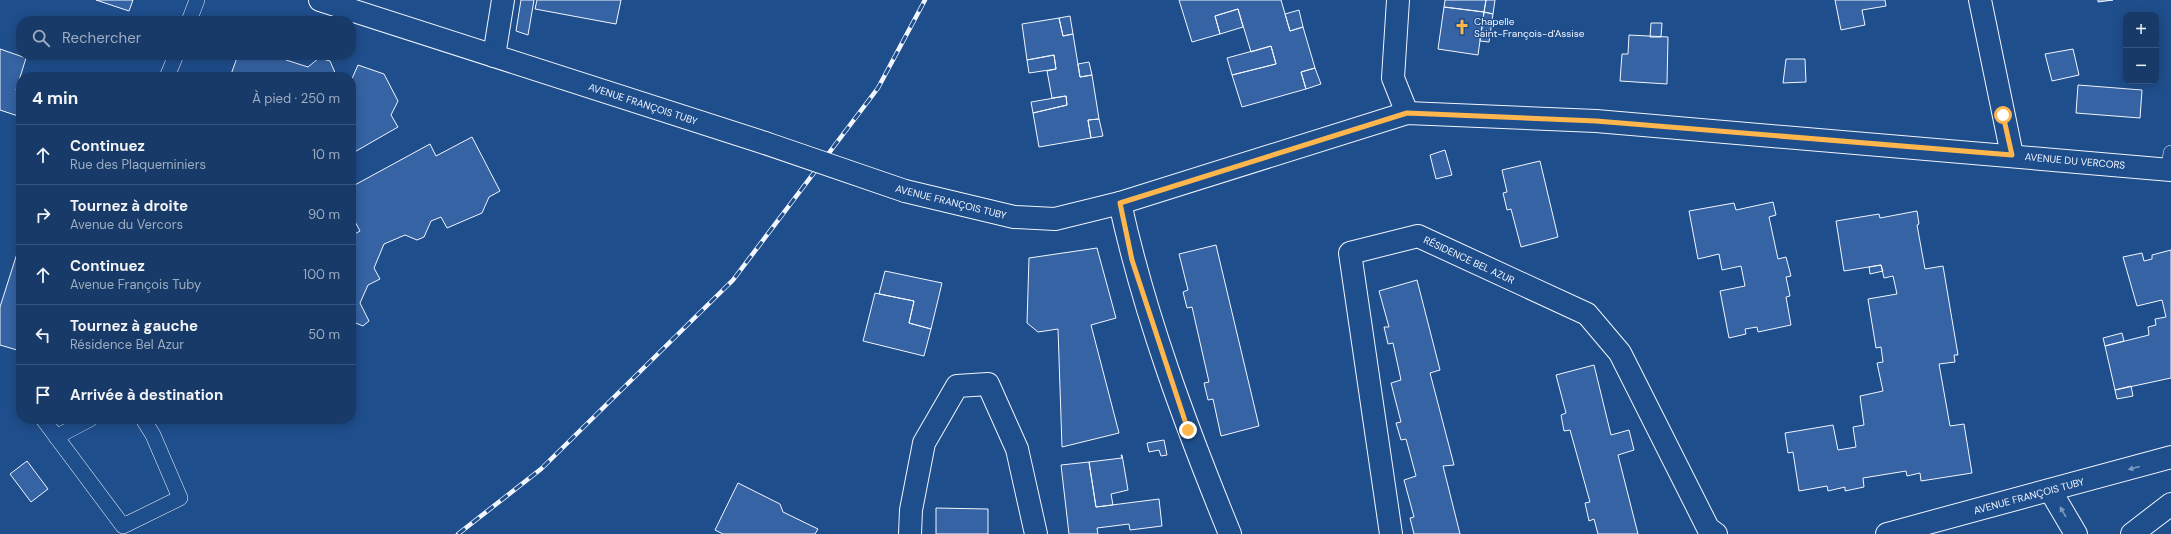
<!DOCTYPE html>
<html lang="fr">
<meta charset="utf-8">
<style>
body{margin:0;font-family:"DM Sans",sans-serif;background:#244571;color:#f1f3f6}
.controls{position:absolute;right:12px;top:12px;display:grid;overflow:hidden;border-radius:8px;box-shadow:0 2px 10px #0003}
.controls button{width:36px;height:36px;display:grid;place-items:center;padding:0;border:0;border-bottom:1px solid #36547d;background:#173a69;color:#f1f3f6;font:20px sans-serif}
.stop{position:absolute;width:12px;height:12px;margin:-9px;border:3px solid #ffb74d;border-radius:50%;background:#fff}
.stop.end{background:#ffb74d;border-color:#fff;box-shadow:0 1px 4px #0008}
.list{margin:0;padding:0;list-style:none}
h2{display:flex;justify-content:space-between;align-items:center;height:52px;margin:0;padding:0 16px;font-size:17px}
h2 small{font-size:13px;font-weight:400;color:#9eadc0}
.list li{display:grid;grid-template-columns:26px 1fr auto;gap:12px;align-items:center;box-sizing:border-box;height:60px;padding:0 16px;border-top:1px solid #36547d}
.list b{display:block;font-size:15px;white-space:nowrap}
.list p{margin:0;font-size:13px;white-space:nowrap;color:#9eadc0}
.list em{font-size:13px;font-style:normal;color:#9eadc0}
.icon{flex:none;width:22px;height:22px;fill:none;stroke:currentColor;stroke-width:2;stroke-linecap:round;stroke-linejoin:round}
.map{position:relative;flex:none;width:2171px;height:534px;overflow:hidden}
.search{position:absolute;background:#173a69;box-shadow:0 2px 10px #0003;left:16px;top:16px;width:340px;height:44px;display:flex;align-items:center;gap:10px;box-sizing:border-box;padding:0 14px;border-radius:16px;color:#9eadc0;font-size:15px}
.panel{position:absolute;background:#173a69;box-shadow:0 2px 10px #0003;left:16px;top:72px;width:340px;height:352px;border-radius:16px}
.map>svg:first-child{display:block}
</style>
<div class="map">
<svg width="2171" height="534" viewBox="0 0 2171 534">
<rect width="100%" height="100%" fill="#1f4e8c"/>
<path fill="#3563a3" stroke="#f2f6ff" d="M96 0H133L129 11Z
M521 0H534L528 35 516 31Z
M537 0H621L616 24 535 9Z
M1179 0H1281L1290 31 1303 27 1315 68 1301 72 1306 89 1242 107 1232 75 1276 64 1271 46 1251 52 1238 9 1215 16 1220 34 1192 42Z
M1445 0H1486L1484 12 1444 7Z
M1486 0H1495L1493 14 1484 12Z
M1835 0H1885L1886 6 1862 10 1865 25 1841 30Z
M2098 0H2113L2098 2Z
M1444 7 1484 12 1478 55 1438 49Z
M1238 9 1243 27 1220 34 1215 16Z
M1299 10 1303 27 1290 31 1285 14Z
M1484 12 1493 14 1489 42 1480 41Z
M1070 16 1073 34 1063 36 1059 18Z
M1059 18 1063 36 1073 34 1080 77 1092 75 1099 119 1088 120 1091 138 1039 147 1033 113 1067 105 1066 96 1052 98 1047 71 1056 69 1054 55 1027 60 1022 24Z
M1651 23H1662L1661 37H1650Z
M1629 35 1668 37 1667 84 1620 81 1622 54H1628Z
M1271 46 1276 64 1232 75 1227 58Z
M0 49 26 58 16 90 21 91V107L18 116 0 110Z
M2073 49 2079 75 2052 81 2045 54Z
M238 55H285L286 60 308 67 319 58 330 61 336 75 341 77H230Z
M1054 55 1056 69 1029 73 1027 60Z
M1786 59H1805L1806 82 1783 83Z
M1089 62 1092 75 1080 77 1078 64Z
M358 65 384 74 398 101 391 115 398 127 351 154V81Z
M1315 68 1321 84 1306 89 1301 72Z
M2078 85 2142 90 2140 118 2076 113Z
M1066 96 1067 105 1033 113 1031 102Z
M1099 119 1103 136 1091 138 1088 120Z
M472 137 500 191 489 197 482 213 447 228 441 217 431 221 424 237 417 240 405 235 384 244 374 268 380 279 368 285 360 303 369 321 363 326 351 321V236L360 231 351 214V187L430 144 436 156Z
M1445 150 1452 175 1436 179 1430 155Z
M1540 161 1558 237 1521 247 1511 209 1507 210 1503 193 1507 192 1502 170Z
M1773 202 1776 215 1769 217 1778 259 1786 257 1791 276 1786 277 1790 296 1786 297 1791 325 1758 332 1757 327 1745 329 1746 334 1729 338 1720 291 1745 286 1741 266 1722 270 1719 254 1698 259 1689 211 1734 203 1736 210Z
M1917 211 1919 224 1917 225 1925 269 1943 266 1958 355H1954L1955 362 1939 364 1950 426 1964 424 1972 473 1921 481 1920 473 1907 476 1906 471 1863 478 1864 487 1845 491V487L1828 491 1827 486 1799 491 1793 452 1788 453 1785 433 1833 425 1838 450 1856 447 1853 427 1864 425 1860 396 1883 391 1877 363 1883 362 1881 347 1876 348 1868 299 1897 294 1893 276 1884 278 1881 265 1844 271 1836 221 1879 214 1880 218Z
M21 241V337L17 350 0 345V307Z
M1216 245 1259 426 1221 436 1213 399 1208 400 1204 383 1209 382 1192 307 1187 308 1183 292 1188 290 1179 254Z
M1097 248 1116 318 1091 325 1119 433 1062 447 1058 329 1038 332 1027 323 1029 258Z
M2171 250V378L2115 390 2105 346 2149 335 2148 327 2156 325 2155 319 2166 317 2162 300 2137 306 2123 257 2142 253 2144 261 2152 259V255Z
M1881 265 1883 271 1870 274 1869 267Z
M885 271 942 283 931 329 909 323 914 301 879 294Z
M1417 280 1440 370 1430 373 1454 465 1443 466 1460 534H1414L1410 518 1414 517 1404 480 1416 476 1406 439 1401 440 1396 423 1401 422 1391 383 1401 380 1393 343 1388 344 1384 327H1389L1379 291Z
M875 293 914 301 909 323 931 329 924 356 863 341Z
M2122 333 2124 341 2105 346 2103 338Z
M1594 365 1611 435 1629 430 1634 450 1618 455 1638 534H1598L1594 519 1589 521 1585 503 1590 502 1570 430 1564 431 1561 415 1566 413 1556 375Z
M2131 386 2133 396 2117 399 2115 390Z
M1164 440 1167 455 1161 456 1159 450 1149 452 1147 443Z
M1121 455H1122L1128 490 1111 494 1113 505 1096 507 1089 462 1122 458Z
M27 461 48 489 31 502 10 474Z
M1089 462 1096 507 1159 499 1162 526 1130 530 1129 524 1097 528 1098 534H1069L1061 465Z
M738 483 780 504 783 512 818 529 815 534H723L715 530Z
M936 508 988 509V534H936Z"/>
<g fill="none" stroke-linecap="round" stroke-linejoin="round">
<defs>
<path id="lane" d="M189 21 197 0
M167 77 176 55
M2169 169 2171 153
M43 419 123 526 180 498 153 435 143 419
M56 437 90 419"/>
<path id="street" d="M1398 0 1393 78 1407 113
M1980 0 2012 155
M494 56 503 0
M1120 203C1145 317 1186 426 1230 534
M2050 490 2076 534
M910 534 911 510 924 443 957 386 988 384 1017 449 1036 534
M1391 534 1350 253 1418 236 1587 314 1620 353 1708 528 1716 534
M1887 534 2171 457"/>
<path id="secondary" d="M320 0 765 143
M905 191 1014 217 1055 219 1120 203 1407 113 1596 121 2171 170
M2132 534 2171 504"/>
</defs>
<use href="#lane" stroke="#f2f6ff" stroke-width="16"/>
<use href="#street" stroke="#f2f6ff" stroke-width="24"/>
<use href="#secondary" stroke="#f2f6ff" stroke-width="24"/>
<use href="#lane" stroke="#1f4e8c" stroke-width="15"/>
<use href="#street" stroke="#1f4e8c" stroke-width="22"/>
<use href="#secondary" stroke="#1f4e8c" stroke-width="22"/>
<defs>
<path id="rail" d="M458 534 541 469 733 280 878 88 925 0"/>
</defs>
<use href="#rail" stroke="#f2f6ff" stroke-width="4.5"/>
<use href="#rail" stroke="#1f4e8c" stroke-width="3" stroke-dasharray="9" stroke-linecap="butt"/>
<defs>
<path id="secondary-bridge" d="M765 143 905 191"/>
</defs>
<use href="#secondary-bridge" stroke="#f2f6ff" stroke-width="24" stroke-linecap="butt"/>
<use href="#secondary-bridge" stroke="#1f4e8c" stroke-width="22"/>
</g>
<defs><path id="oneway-solid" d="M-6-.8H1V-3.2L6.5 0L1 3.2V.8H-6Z"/></defs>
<g fill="#7e9ac0">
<use href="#oneway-solid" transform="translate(2134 468) rotate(165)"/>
<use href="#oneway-solid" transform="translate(2063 512) rotate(-120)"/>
</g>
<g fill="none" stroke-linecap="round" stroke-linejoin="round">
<path stroke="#ffb74d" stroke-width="5" d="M1188 430 1132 260 1120 203 1407 113 1596 121 2012 155 2003 115"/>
</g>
<defs>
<symbol id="church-bare" viewBox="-9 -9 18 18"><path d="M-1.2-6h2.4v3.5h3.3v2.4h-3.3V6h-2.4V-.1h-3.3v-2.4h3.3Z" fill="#ffb74d" stroke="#1f4e8c" stroke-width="2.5" paint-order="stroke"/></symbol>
</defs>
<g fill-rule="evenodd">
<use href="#church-bare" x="1451" y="16" width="22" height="22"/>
</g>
<g text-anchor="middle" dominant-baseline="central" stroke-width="3" stroke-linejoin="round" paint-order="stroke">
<g font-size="10" fill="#f2f6ff" stroke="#1f4e8c" text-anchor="start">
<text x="1474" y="21">Chapelle<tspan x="1474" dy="12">Saint-François-d'Assise</tspan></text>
</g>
<g font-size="10" fill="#f2f6ff" stroke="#1f4e8c">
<text transform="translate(643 104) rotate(18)">AVENUE FRANÇOIS TUBY</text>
<text transform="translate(2075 161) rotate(5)">AVENUE DU VERCORS</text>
<text transform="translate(951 202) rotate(14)">AVENUE FRANÇOIS TUBY</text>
<text transform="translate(1469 260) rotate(25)">RÉSIDENCE BEL AZUR</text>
<text transform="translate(2029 496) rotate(-15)">AVENUE FRANÇOIS TUBY</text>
</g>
</g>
</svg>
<div class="controls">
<button>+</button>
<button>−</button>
</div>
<div class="stop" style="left:2003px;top:115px"></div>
<div class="stop end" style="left:1188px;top:430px"></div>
<div class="search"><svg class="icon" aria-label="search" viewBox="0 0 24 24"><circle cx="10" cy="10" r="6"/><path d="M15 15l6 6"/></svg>Rechercher</div>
<section class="panel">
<h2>4 min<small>À pied · 250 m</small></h2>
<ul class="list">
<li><svg class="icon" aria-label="ahead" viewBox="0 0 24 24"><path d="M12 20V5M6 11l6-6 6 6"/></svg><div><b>Continuez</b><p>Rue des Plaqueminiers</p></div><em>10 m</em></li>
<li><svg class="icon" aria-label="right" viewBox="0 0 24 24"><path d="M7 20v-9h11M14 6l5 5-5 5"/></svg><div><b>Tournez à droite</b><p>Avenue du Vercors</p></div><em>90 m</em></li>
<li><svg class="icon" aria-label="ahead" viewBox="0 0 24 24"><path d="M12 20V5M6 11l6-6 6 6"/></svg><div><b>Continuez</b><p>Avenue François Tuby</p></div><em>100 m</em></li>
<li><svg class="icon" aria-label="left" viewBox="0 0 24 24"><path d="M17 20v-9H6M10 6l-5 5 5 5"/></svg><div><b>Tournez à gauche</b><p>Résidence Bel Azur</p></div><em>50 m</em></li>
<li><svg class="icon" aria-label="arrive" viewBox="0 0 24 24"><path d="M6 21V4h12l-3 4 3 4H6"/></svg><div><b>Arrivée à destination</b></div></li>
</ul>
</section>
</div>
